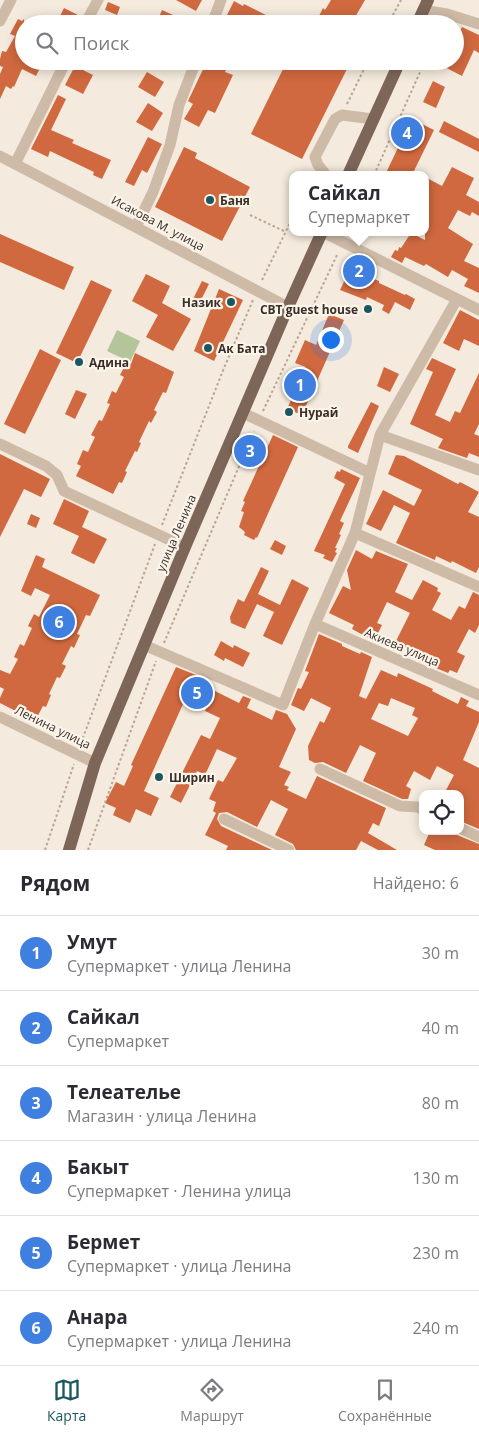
<!DOCTYPE html>
<html lang="ru">
<meta charset="utf-8">
<style>
body{margin:0;font-family:"Open Sans",sans-serif;background:#f7f7f7;color:#2b2b33}
.controls{position:absolute;right:15px;bottom:15px;display:grid;overflow:hidden;border-radius:10px;box-shadow:0 2px 12px #0003}
.controls button{width:45px;height:45px;display:grid;place-items:center;padding:0;border:0;border-bottom:1px solid #e1e1e2;background:#fff;color:#2b2b33;font:25px sans-serif}
.you{position:absolute;left:330px;top:339px;width:18px;height:18px;margin:-12px;border:4px solid #fff;border-radius:50%;background:#1a73e8;box-shadow:0 0 0 8px #1a73e833}
.badge{display:grid;place-items:center;width:32px;height:32px;border-radius:50%;background:#1a575f;color:#fff;font-size:16px;font-weight:700}
.pin{position:absolute;translate:-50% -50%;border:2px solid #fff;box-shadow:0 1px 5px #0006}
.popup{position:absolute;left:289px;top:171px;width:140px;height:65px;box-sizing:border-box;display:grid;place-content:center;border-radius:10px;background:#fff;filter:drop-shadow(0 1px 4px #0005);font-size:16px;white-space:nowrap;color:#7c7c81}
.popup b{font-size:19px;color:#2b2b33}
.popup::after{content:'';position:absolute;left:50%;top:100%;margin-left:-10px;border:10px solid transparent;border-top-color:#fff}
.list{margin:0;padding:0;list-style:none}
h2{display:flex;justify-content:space-between;align-items:center;height:65px;margin:0;padding:0 20px;font-size:21px}
h2 small{font-size:16px;font-weight:400;color:#7c7c81}
.list li{display:grid;grid-template-columns:32px 1fr auto;gap:15px;align-items:center;box-sizing:border-box;height:75px;padding:0 20px;border-top:1px solid #e1e1e2}
.list b{display:block;font-size:19px;white-space:nowrap}
.list p{margin:0;font-size:16px;white-space:nowrap;color:#7c7c81}
.list em{font-size:16px;font-style:normal;color:#7c7c81}
.icon{flex:none;width:28px;height:28px;fill:none;stroke:currentColor;stroke-width:2;stroke-linecap:round;stroke-linejoin:round}
.map{position:relative;flex:none;width:479px;height:850px;overflow:hidden}
.search{position:absolute;background:#fff;box-shadow:0 2px 12px #0003;left:15px;right:15px;top:15px;height:55px;display:flex;align-items:center;gap:12px;box-sizing:border-box;padding:0 18px;border-radius:28px;color:#7c7c81;font-size:19px}
.sheet{height:515px;background:#fff}
nav{display:flex;justify-content:space-around;align-items:center;box-sizing:border-box;height:70px;border-top:1px solid #e1e1e2;background:#fff;font-size:14px;color:#7c7c81}
nav a{display:grid;justify-items:center;gap:2px}
nav .on{color:#1a575f}
.map>svg:first-child{display:block}
</style>
<div class="map">
<svg width="479" height="850" viewBox="0 0 479 850">
<rect width="100%" height="100%" fill="#f4eadd"/>
<path fill="#b5c59b" d="M117 330 140 341 130 362 107 351Z"/>
<path fill="#d0693f" fill-rule="evenodd" d="M176 0H202L196 11Z
M331 0H365L351 24H315L323 8 325 10Z
M234 1 243 6 244 4 272 18 269 24H245L227 15Z
M108 2 120 7 117 15 105 10Z
M64 8 78 15 73 24H56Z
M162 10 193 24H156Z
M18 19 22 21 24 19V61H32L41 66 36 76 22 69 14 87 13 86 11 89 6 86 0 99V74L3 67 0 66V59L2 51 6 52 15 36 10 34Z
M462 27 479 35V53L474 50 462 76 433 61H455V40Z
M207 61H221L228 65 225 72 233 75 215 113 208 110 199 127 184 119 193 104 188 101Z
M287 61H351L302 159 251 134Z
M75 66 93 75 83 94 65 85Z
M147 72 164 82 155 97 138 87Z
M433 81 445 87 436 108 423 102Z
M58 95 66 99 51 130 74 140 72 143 111 160 102 179 93 175 94 172 50 151 48 157 31 149Z
M148 103 163 113 152 131 136 122Z
M412 119 434 130 412 175H385L406 131 397 128 401 120 410 124Z
M444 121 479 139V152L439 132Z
M148 137 162 144 147 173 142 170 134 186 125 182Z
M184 147 197 153 195 158 250 187 222 241 155 207Z
M452 167 474 178 466 195 479 202V216L472 212 470 216 458 210 448 228 473 244 464 261 479 268V293L464 286 468 279 452 270 448 277 426 264 424 266 405 257 402 263 391 257 395 250 398 251 399 247 401 248 411 233 425 240V177L442 186Z
M0 234 74 267 64 290 0 262Z
M355 259 377 271 374 279 379 281V283L405 295 406 294 415 299 410 310 395 302 389 314 382 310 384 305 367 297 366 300 340 290Z
M146 274 170 286 162 303 191 319 173 351 146 337 158 315 132 301Z
M91 280 112 290 77 363 56 353Z
M202 281 209 284 197 308 190 305Z
M219 289 243 300 214 361 194 351Z
M460 310 479 320V346L464 339 459 351 443 343Z
M329 314 344 320 302 415 287 409 306 367 295 363 305 340 316 345Z
M40 349 61 360 25 434 4 424Z
M135 353 174 372 166 393 163 392 154 410 157 412 151 423 149 421 139 442 141 443 137 452 135 451 125 471 127 472 122 483 119 482 113 494 76 476 81 466 77 464 83 450 88 452 95 437 91 435 99 420 102 421 110 404 107 403 112 391 116 393 124 377 120 375 127 362 131 364Z
M432 358 456 369 435 415 450 422 455 411 460 413 479 373V424L474 434 479 436V457L469 453 467 458 438 448 443 439 410 424 433 372 426 369Z
M384 367 399 374 390 392 377 386Z
M76 390 87 394 75 419 65 414Z
M371 402 379 406 358 453 348 448V446Z
M273 435 298 447 257 538 256 537 254 540 244 535 245 532 239 527 244 512 241 511 245 502 243 501Z
M0 454 50 479 41 497 24 489 0 537Z
M396 455 404 456 458 484 460 482 479 492 468 512 479 517V567L476 573 452 561 451 563 436 556 435 560 396 543 410 513 394 505 381 531 366 524 383 490 414 506 422 490 388 474Z
M341 469 360 478 340 521 344 523 339 534 341 535 335 548H337L335 552 337 553 332 562 323 558 325 555 314 551 345 484 334 478 337 471 340 472Z
M64 499 89 511 82 527 107 539 94 564 71 553 79 536 53 524Z
M31 514 40 518 36 528 27 524Z
M275 540 286 546 282 555 270 549Z
M356 550 372 559 376 551 408 564 395 592 412 600 423 580 438 588 437 591 441 593 432 610 451 620 459 606 465 609 473 592 479 595V625L475 633 469 629 457 652 465 656 457 673 450 670 448 673 419 661 421 656 395 643 410 613 387 602 377 623 382 625 377 635H379L376 642 352 629 354 625 329 613 343 586 351 590 347 570Z
M36 555 45 559 42 567 100 595 90 616 86 615 77 634 80 635 74 648 71 646 62 664 66 666 60 678 57 677 49 694 51 695 46 707 43 706 35 721 0 703V698L4 689 0 687V670L10 674 18 659 14 657 20 644 24 646 32 628 28 626 34 614 39 617 50 595 35 588 31 596 21 591Z
M261 567 269 571 258 594 280 605 292 579 309 588 282 645 263 636 274 612 257 604 245 629 231 623 230 617 238 599 244 602Z
M319 634 342 644V646L360 654 361 652 372 657 359 696 366 699 381 670 397 677 398 673 433 689 432 691 458 704 461 697 469 701 466 706 479 712V722L463 760 479 768V829L460 821V794H444L454 775 437 766 430 780 414 771 406 786 411 789 408 799H402L363 781 376 753 360 745 346 773 323 762 315 763 309 760 308 746 320 721 324 723 331 708 311 698 304 711 291 705 298 688 301 689 309 672 305 671ZM391 698 415 708 412 715 418 718 408 736 371 719 379 703 388 706Z
M221 641 233 648 234 645 250 653 243 667 225 658 224 661 214 655Z
M176 667 196 675 144 791 159 798 151 816 136 809 130 823 113 815 116 808 105 803 116 782 124 786 133 766 131 765Z
M215 691 239 703 243 696 251 699 247 708 272 720 276 710 287 714 296 729 279 767 291 772 284 785 289 787 287 790 306 799 317 776 386 808 379 826 373 823 368 833 397 850H378L361 841 356 850H296L293 844 275 835 288 809 271 800 257 827 227 812 219 813 217 819 221 826 272 850H226L228 846 205 835 216 813 213 811 216 802 209 799 218 780 223 782 237 758 217 749 205 775 197 771 181 803 170 797 201 735 210 739 220 718 205 711Z
M430 831H453L457 835 479 844V850H435L424 845Z"/>
<g fill="none" stroke-linecap="round" stroke-linejoin="round">
<path stroke="#baa591" stroke-width="2" stroke-dasharray="2.5 2.5" stroke-linecap="butt" d="M388 24 401 0
M347 104 368 61
M374 175 425 61
M250 215 286 232
M262 280 293 217
M263 411 338 253
M162 525 224 368 253 300
M164 643 254 431
M81 743 155 544
M45 850 74 764
M88 850 156 661"/>
<path stroke="#cebba7" stroke-width="11" d="M423 10 447 14 479 24
M0 21 11 0
M85 24 98 0
M212 24 221 0
M0 156 288 307
M15 164 66 61
M326 175 318 165 315 157 335 119 342 115 373 119
M136 227 153 192 170 145 179 105 196 61
M323 232 479 310
M243 413 370 473
M380 435 479 470
M0 444 46 466 57 475 64 491 185 547
M355 533 479 587
M315 624 479 695
M144 645 283 705 315 624 355 533 380 435 457 299
M0 717 95 763
M320 769 400 806 418 807 423 810
M224 819 289 850
M460 828 479 837"/>
<path stroke="#7d6658" stroke-width="12" d="M417 24 428 0
M348 175 400 61
M69 850 95 763 185 547 288 307 322 232"/>
</g>
<g fill="#1a575f" stroke="#fbf4ea" stroke-width="2">
<circle cx="210" cy="200" r="5"/>
<circle cx="231" cy="302" r="5"/>
<circle cx="368" cy="309" r="5"/>
<circle cx="208" cy="348" r="5"/>
<circle cx="79" cy="362" r="5"/>
<circle cx="289" cy="412" r="5"/>
<circle cx="159" cy="777" r="5"/>
</g>
<g text-anchor="middle" dominant-baseline="central" stroke-width="4.5" stroke-linejoin="round" paint-order="stroke">
<g font-size="12" font-weight="bold" fill="#3a2f28" stroke="#fbf4ea" text-anchor="start">
<text x="220" y="200">Баня</text>
<text x="221" y="302" text-anchor="end">Назик</text>
<text x="358" y="309" text-anchor="end">CBT guest house</text>
<text x="218" y="348">Ак Бата</text>
<text x="89" y="362">Адина</text>
<text x="299" y="412">Нурай</text>
<text x="169" y="777">Ширин</text>
</g>
<g font-size="12" fill="#3a2f28" stroke="#fbf4ea">
<text transform="translate(158 223) rotate(28)">Исакова М. улица</text>
<text transform="translate(176 533) rotate(-67)">улица Ленина</text>
<text transform="translate(402 647) rotate(23)">Акиева улица</text>
<text transform="translate(53 727) rotate(26)">Ленина улица</text>
</g>
</g>
</svg>
<div class="controls">
<button><svg class="icon" aria-label="locate" viewBox="0 0 24 24"><circle cx="12" cy="12" r="6"/><path d="M12 2v4M12 18v4M2 12h4M18 12h4"/></svg></button>
</div>
<div class="you"></div>
<div class="pin badge" style="left:300px;top:385px;background:#3f7fe0">1</div>
<div class="pin badge" style="left:359px;top:271px;background:#3f7fe0">2</div>
<div class="popup"><b>Сайкал</b>Супермаркет</div>
<div class="pin badge" style="left:250px;top:451px;background:#3f7fe0">3</div>
<div class="pin badge" style="left:407px;top:133px;background:#3f7fe0">4</div>
<div class="pin badge" style="left:197px;top:693px;background:#3f7fe0">5</div>
<div class="pin badge" style="left:59px;top:622px;background:#3f7fe0">6</div>
<div class="search"><svg class="icon" aria-label="search" viewBox="0 0 24 24"><circle cx="10" cy="10" r="6"/><path d="M15 15l6 6"/></svg>Поиск</div>
</div>
<section class="sheet">
<h2>Рядом<small>Найдено: 6</small></h2>
<ul class="list">
<li><span class="badge" style="background:#3f7fe0">1</span><div><b>Умут</b><p>Супермаркет · улица Ленина</p></div><em>30 m</em></li>
<li><span class="badge" style="background:#3f7fe0">2</span><div><b>Сайкал</b><p>Супермаркет</p></div><em>40 m</em></li>
<li><span class="badge" style="background:#3f7fe0">3</span><div><b>Телеателье</b><p>Магазин · улица Ленина</p></div><em>80 m</em></li>
<li><span class="badge" style="background:#3f7fe0">4</span><div><b>Бакыт</b><p>Супермаркет · Ленина улица</p></div><em>130 m</em></li>
<li><span class="badge" style="background:#3f7fe0">5</span><div><b>Бермет</b><p>Супермаркет · улица Ленина</p></div><em>230 m</em></li>
<li><span class="badge" style="background:#3f7fe0">6</span><div><b>Анара</b><p>Супермаркет · улица Ленина</p></div><em>240 m</em></li>
</ul>
</section>
<nav>
<a class="on"><svg class="icon" aria-label="map" viewBox="0 0 24 24"><path d="M3 6l6-2 6 2 6-2v14l-6 2-6-2-6 2zM9 4v14M15 6v14"/></svg>Карта</a>
<a><svg class="icon" aria-label="directions" viewBox="0 0 24 24"><path d="M12 3l9 9-9 9-9-9zM9 14v-3h6M13 9l2 2-2 2"/></svg>Маршрут</a>
<a><svg class="icon" aria-label="saved" viewBox="0 0 24 24"><path d="M7 4h10v16l-5-4-5 4z"/></svg>Сохранённые</a>
</nav>
